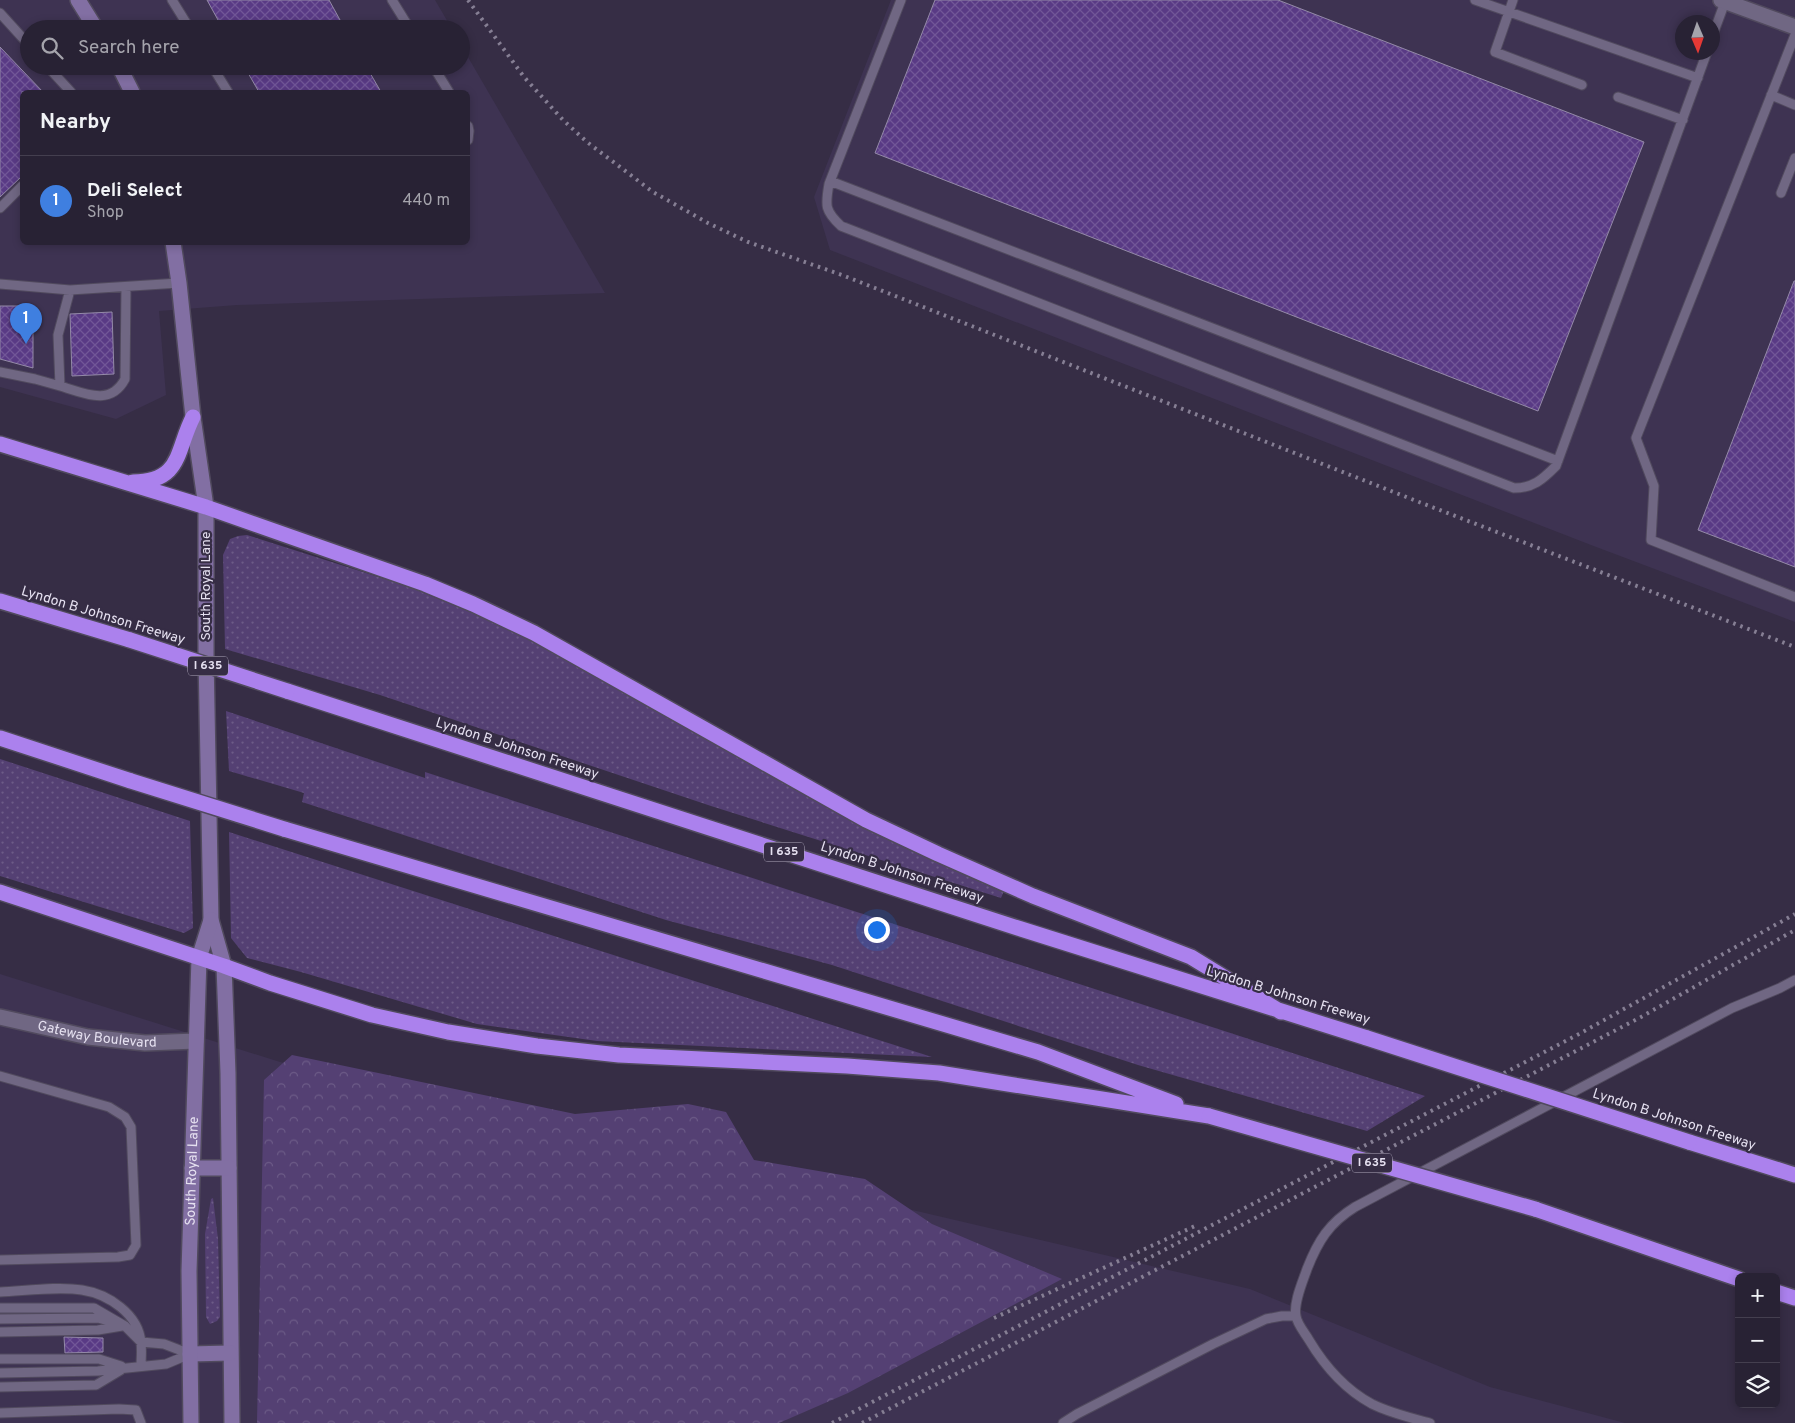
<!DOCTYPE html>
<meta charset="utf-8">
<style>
body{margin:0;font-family:Overpass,sans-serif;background:#302a3c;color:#f1f3f6}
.controls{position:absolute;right:15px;bottom:15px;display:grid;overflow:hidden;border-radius:8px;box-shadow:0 2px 8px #0003}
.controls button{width:45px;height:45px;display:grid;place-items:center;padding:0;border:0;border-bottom:1px solid #443f4f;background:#282234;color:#f1f3f6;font:25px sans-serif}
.compass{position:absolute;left:1675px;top:15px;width:45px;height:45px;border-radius:50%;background:#282234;box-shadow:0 2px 8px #0003;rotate:178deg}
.you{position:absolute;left:876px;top:929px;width:18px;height:18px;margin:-12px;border:4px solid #fff;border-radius:50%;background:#1a73e8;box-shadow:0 0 0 8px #1a73e833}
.badge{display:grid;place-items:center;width:32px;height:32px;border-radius:50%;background:#0b8043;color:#fff;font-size:16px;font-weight:700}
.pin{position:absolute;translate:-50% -41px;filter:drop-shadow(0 1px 2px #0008)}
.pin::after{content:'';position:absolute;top:26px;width:18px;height:15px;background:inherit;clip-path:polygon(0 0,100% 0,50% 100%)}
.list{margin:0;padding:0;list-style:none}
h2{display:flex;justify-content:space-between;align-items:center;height:65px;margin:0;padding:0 20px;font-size:21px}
h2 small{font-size:16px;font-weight:400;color:#a5a4ac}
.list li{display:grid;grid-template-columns:32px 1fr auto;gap:15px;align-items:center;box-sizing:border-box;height:90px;padding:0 20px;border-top:1px solid #443f4f}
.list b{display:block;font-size:19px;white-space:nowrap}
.list p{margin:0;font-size:16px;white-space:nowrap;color:#a5a4ac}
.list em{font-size:16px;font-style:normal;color:#a5a4ac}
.icon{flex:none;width:28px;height:28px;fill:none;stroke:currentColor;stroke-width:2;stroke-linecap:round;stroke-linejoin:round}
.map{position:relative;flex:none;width:1795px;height:1423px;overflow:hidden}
.search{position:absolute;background:#282234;box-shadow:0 2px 8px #0003;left:20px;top:20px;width:450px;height:55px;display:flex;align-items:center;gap:12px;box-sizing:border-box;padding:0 18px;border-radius:28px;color:#a5a4ac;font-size:19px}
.panel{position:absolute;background:#282234;box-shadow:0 2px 8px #0003;left:20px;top:90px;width:450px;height:155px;border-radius:8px}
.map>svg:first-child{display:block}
</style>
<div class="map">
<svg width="1795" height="1423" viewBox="0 0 1795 1423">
<defs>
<pattern id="grass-dots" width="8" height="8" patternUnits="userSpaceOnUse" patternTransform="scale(1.25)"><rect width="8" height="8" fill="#544073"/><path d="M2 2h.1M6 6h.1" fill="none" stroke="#6c5b87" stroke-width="1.8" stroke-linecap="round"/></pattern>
<pattern id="forest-crowns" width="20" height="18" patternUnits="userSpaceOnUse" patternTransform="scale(1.25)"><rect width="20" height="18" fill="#544073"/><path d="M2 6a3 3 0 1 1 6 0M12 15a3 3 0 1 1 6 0" fill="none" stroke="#6c5b87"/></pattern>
<pattern id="building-cross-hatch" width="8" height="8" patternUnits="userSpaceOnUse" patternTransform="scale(1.25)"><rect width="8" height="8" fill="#593a85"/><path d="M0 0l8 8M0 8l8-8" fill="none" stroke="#715697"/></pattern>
</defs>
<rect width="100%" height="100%" fill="#362d45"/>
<path fill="#3e3352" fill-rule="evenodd" d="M0 0H435L452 29H29V66H461V45L605 293 237 305 159 311 166 395 116 419 0 387ZM22 92H468V242H22Z
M891 0H1795V622L1591 545 830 250 814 197ZM1682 22H1712V52H1682Z
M0 974 280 1062 1250 1289 1490 1387 1625 1423H0Z"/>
<path fill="url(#grass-dots)" d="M247 535 407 586 502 625 605 679 715 744 841 815 1004 891 1001 898 711 806 380 695 225 649 223 555 230 539 238 536Z
M226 711 425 778V772L1425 1096 1367 1131 1138 1065 832 965 666 920 302 802 304 793 229 771Z
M0 759 190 821 193 928 184 933 0 876Z
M229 832 932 1057 597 1041 477 1024 301 972 247 958 231 938Z
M213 1198 218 1239 220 1317 217 1321 210 1324 206 1317 205 1234 211 1199Z"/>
<path fill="url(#forest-crowns)" d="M292 1055 575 1114 688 1104 726 1112 754 1160 865 1179 932 1224 1062 1279 848 1393 779 1423H257L264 1080Z"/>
<path fill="url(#building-cross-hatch)" stroke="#948aa8" d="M207 0H329L345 29H223Z
M935 0H1278L1644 142 1538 411 875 153Z
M0 47 43 92H22V176L0 197Z
M244 66H366L381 92H259Z
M1794 281H1795V567L1698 530Z
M0 306H33V368L0 359Z
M112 312 114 374 72 376 70 314Z
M64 1337 103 1338V1352L65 1353Z"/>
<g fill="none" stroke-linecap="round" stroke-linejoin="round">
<defs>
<path id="service" d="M172 0 190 29
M392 0 410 29
M901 0 829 184C825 206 825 211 841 226L1514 488C1533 488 1542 480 1556 466L1707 52
M1475 0 1698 78
M1513 0 1495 52 1582 85
M0 13 29 45
M1795 35 1636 438 1654 486 1651 540 1795 597
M1712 37 1725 2
M47 66 71 92
M212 66 228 92
M433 66 449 92
M1771 95 1795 105
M1618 97 1683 120
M468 126 469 131 468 140
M830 181 1558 461
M1781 193 1795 158
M0 208 22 186
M0 284 70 290 179 283
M0 372 35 379 60 386 58 335 70 290
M60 386C84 393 110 407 125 379L126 287
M0 1076 109 1107 125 1117 131 1127 136 1245 130 1255 118 1257 0 1260
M0 1292C24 1291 58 1286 82 1290 108 1294 139 1314 141 1343 142 1351 141 1359 141 1366
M0 1308H94L125 1326 141 1342 164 1344 190 1354
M0 1319 98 1318 112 1322
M0 1332 98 1330 122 1326
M0 1359H99L121 1366
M0 1373 98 1371 166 1364 190 1354
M0 1387 96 1385 121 1370
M0 1413 119 1409 136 1410 141 1423
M1063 1423 1077 1414 1213 1344 1266 1319 1282 1316H1296
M1430 1423C1411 1418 1390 1413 1372 1404 1346 1390 1324 1365 1309 1340 1305 1333 1297 1324 1296 1316 1293 1303 1303 1281 1307 1269 1318 1241 1329 1223 1355 1207L1732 1008 1780 988 1795 980"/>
<g id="minor">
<path id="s1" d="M0 1017 88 1037 145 1043 196 1041"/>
</g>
<path id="tertiary" d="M1721 0 1795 27"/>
<g id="secondary">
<path d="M78 0 96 29"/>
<path d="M119 66 132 92"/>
<path d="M173 242 179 283 193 417 206 507V656L211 920 224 966 228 1073 232 1423"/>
<path d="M192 1168H229"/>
<path d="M190 1354 230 1353"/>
<path id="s2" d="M191 1423 189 1271 199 958 211 920"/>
</g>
<path id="motorway" d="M0 444 206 507 425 584 473 604 534 633 866 820 938 854 1033 896 1191 957 1281 1012
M133 482C182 482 176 450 193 417
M0 601 130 640
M287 691 1021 929 1367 1038
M0 738 131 781
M284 829 1038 1052 1176 1104
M0 892 224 966 270 983 372 1015 448 1032 537 1046 619 1055 847 1066 939 1073 1209 1116
M1689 1142 1795 1175
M1535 1209 1739 1279
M1776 1292 1795 1298"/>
</defs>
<use href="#service" stroke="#514a5e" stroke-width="11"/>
<use href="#minor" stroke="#514a5e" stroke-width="18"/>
<use href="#tertiary" stroke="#514a5e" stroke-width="18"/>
<use href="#secondary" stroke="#514a5e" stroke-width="18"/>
<use href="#motorway" stroke="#514a5e" stroke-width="18"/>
<use href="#service" stroke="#706783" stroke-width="9"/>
<use href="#minor" stroke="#706783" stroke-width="15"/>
<use href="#tertiary" stroke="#706783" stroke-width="15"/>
<use href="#secondary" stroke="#826fa3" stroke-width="15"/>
<use href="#motorway" stroke="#ab81ed" stroke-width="15"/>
<path stroke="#867f94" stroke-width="4" stroke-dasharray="2.5 5" stroke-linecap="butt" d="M468 0 524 77 563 120 587 142 653 192 708 223 748 242 842 275 1419 502 1795 647
M994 1318 1195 1226
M832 1423 1579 1034 1795 914
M862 1423 1641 1017 1795 930"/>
<defs>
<path id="motorway-bridge" d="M130 640 287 691
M131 781 284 829
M1367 1038 1689 1142
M1209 1116 1535 1209"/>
</defs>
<use href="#motorway-bridge" stroke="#514a5e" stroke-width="18" stroke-linecap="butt"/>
<use href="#motorway-bridge" stroke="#ab81ed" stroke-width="15"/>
</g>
<g text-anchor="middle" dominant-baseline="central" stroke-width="4.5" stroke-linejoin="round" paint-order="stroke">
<g fill="#362d45" stroke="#b0aabd" stroke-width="1">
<rect x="188" y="656.5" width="40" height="19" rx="4"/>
<rect x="764" y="842.5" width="40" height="19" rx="4"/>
<rect x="1352" y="1153.5" width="40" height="19" rx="4"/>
</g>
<g font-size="12" font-weight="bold" fill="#e5e0f0">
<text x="208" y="666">I 635</text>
<text x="784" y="852">I 635</text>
<text x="1372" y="1163">I 635</text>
</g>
<g font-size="14" fill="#e5e0f0" stroke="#362d45">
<text transform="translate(206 586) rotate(-90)">South Royal Lane</text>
<text transform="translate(103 616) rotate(17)">Lyndon B Johnson Freeway</text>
<text transform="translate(517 749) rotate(18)">Lyndon B Johnson Freeway</text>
<text transform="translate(902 873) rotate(18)">Lyndon B Johnson Freeway</text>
<text transform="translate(1288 996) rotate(17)">Lyndon B Johnson Freeway</text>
<text stroke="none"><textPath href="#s1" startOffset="99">Gateway Boulevard</textPath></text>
<text transform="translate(1674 1120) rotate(18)">Lyndon B Johnson Freeway</text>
<text stroke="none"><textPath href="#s2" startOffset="252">South Royal Lane</textPath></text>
</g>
</g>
</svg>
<div class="controls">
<button>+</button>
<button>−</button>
<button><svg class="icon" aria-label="layers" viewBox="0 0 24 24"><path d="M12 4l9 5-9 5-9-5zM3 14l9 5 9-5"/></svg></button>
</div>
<svg class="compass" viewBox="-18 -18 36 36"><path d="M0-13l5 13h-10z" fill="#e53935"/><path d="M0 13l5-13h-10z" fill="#a5a4ac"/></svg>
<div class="you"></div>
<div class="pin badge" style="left:26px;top:344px;background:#3f7fe0">1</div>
<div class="search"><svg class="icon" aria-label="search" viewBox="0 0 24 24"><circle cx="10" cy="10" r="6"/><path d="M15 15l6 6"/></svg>Search here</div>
<section class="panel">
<h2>Nearby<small></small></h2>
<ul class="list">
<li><span class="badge" style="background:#3f7fe0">1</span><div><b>Deli Select</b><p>Shop</p></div><em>440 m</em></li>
</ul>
</section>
</div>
